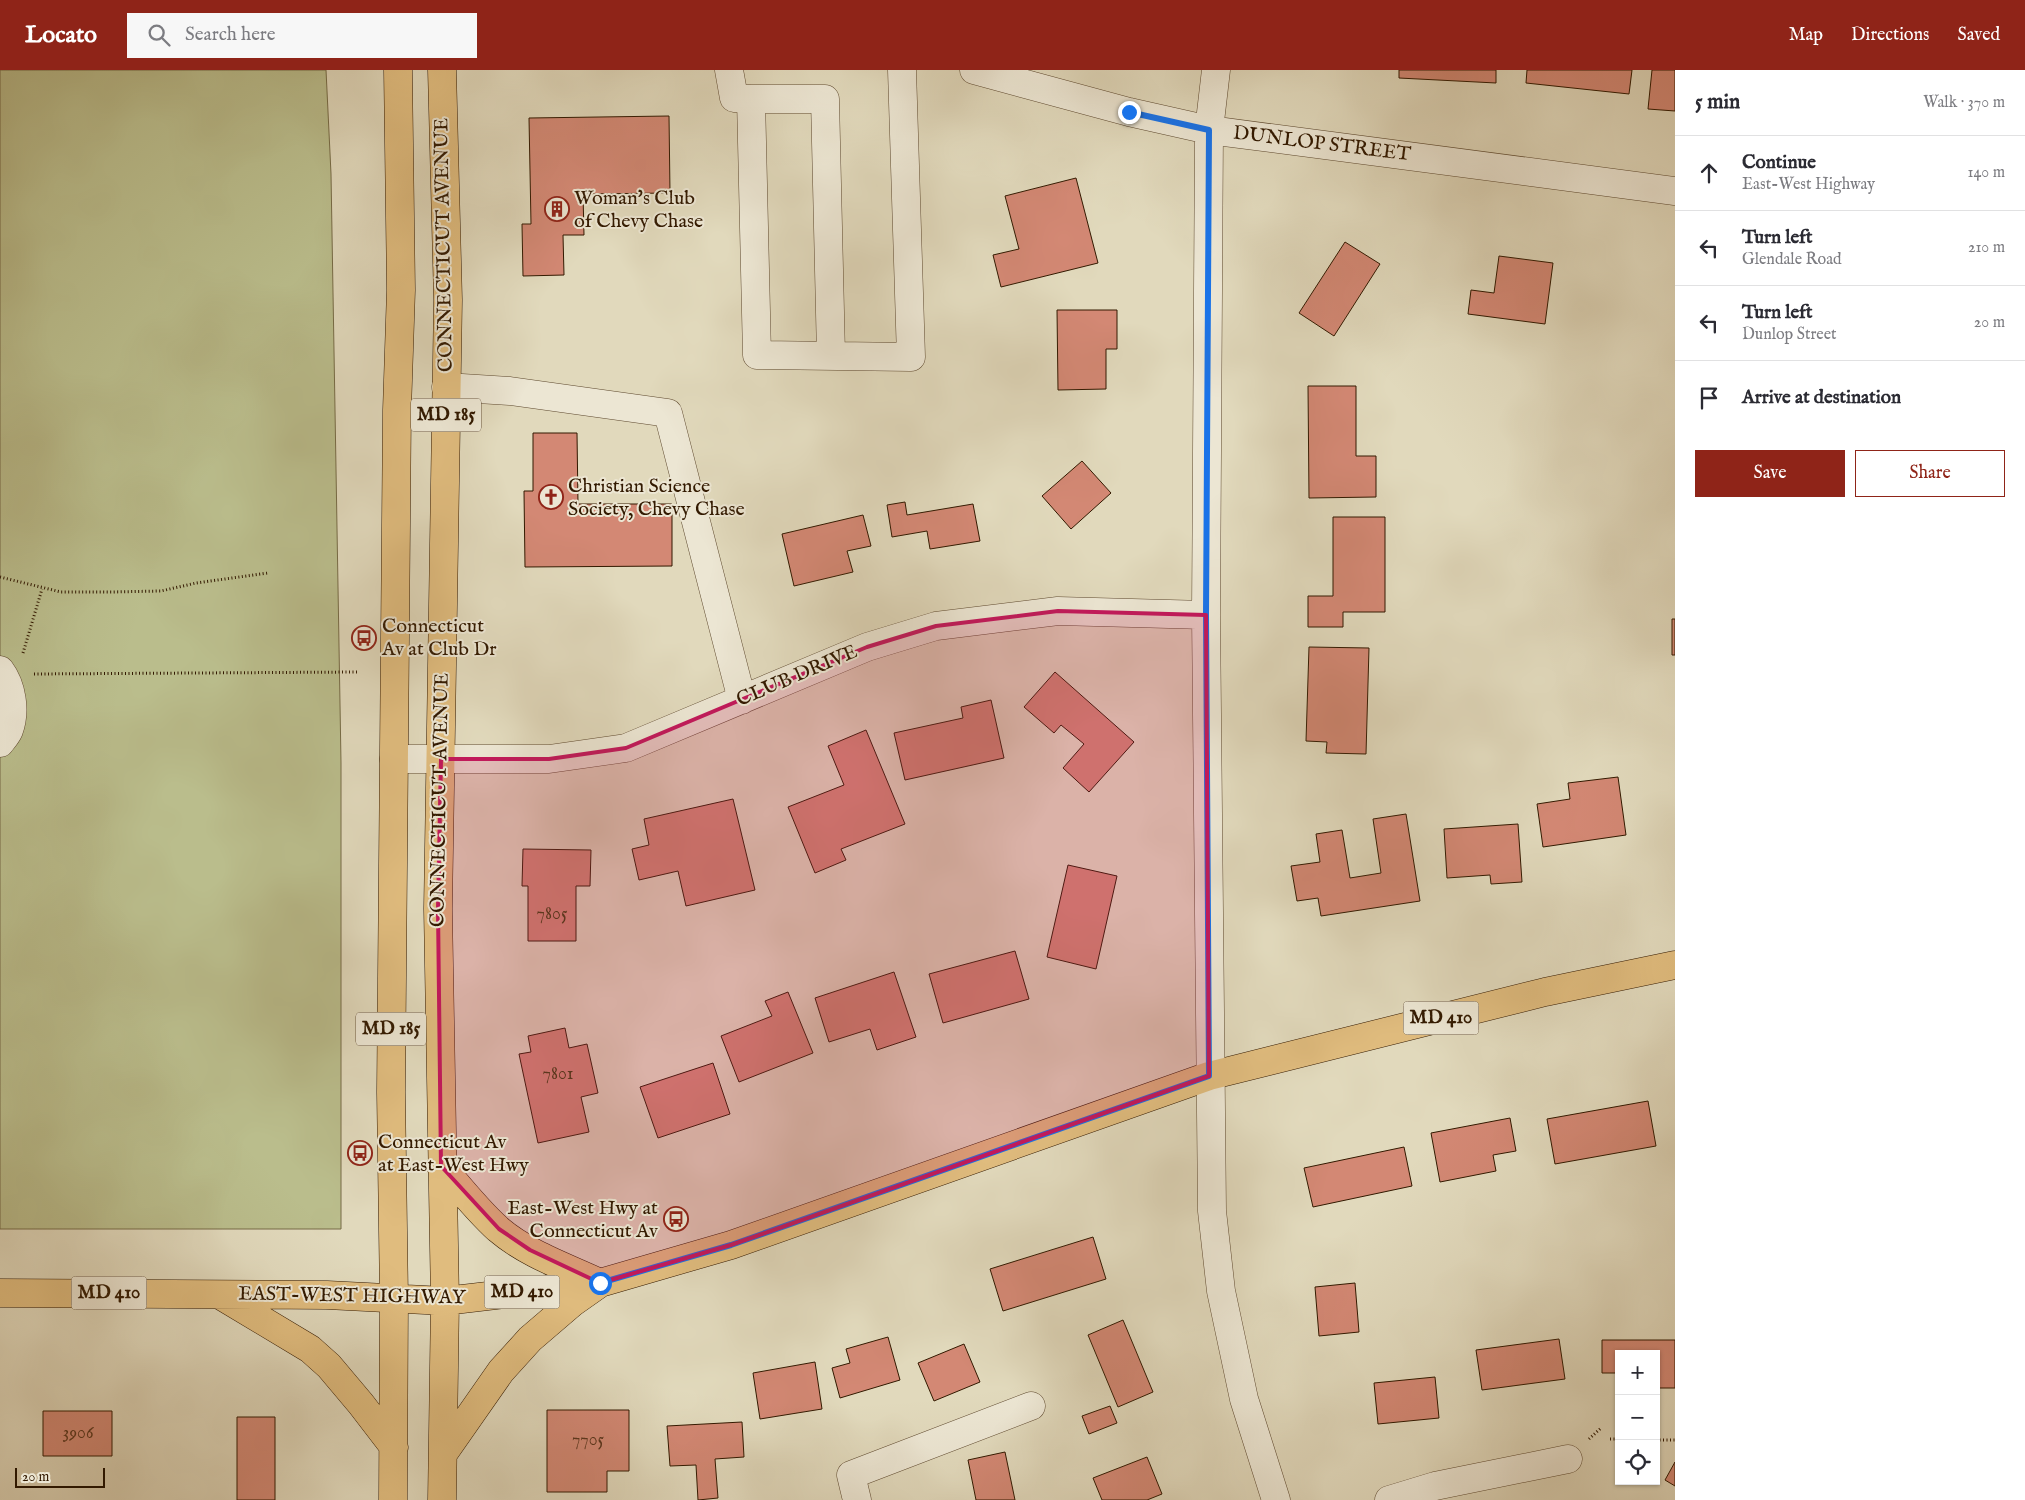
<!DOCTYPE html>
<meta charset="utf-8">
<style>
body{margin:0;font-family:"IM FELL English",serif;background:#f7f7f7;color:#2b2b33}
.controls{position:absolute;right:15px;bottom:15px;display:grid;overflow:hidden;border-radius:0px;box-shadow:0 1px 4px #0004}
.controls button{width:45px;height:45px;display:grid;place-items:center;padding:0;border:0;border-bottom:1px solid #e1e1e2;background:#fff;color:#2b2b33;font:25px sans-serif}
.scale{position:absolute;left:15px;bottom:12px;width:90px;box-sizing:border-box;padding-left:5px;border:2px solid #321900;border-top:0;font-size:14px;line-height:18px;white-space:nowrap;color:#321900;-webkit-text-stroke:4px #ece6d3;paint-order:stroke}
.stop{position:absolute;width:15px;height:15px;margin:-11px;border:4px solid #1a73e8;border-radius:50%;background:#fff}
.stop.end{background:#1a73e8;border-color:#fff;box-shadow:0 1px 5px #0008}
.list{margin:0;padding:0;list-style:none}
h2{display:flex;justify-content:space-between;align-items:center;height:65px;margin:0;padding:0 20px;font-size:21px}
h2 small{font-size:16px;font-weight:400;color:#7c7c81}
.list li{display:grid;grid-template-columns:32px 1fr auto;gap:15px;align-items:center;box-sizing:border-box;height:75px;padding:0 20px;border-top:1px solid #e1e1e2}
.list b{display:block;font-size:19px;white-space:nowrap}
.list p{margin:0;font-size:16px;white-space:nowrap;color:#7c7c81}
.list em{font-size:16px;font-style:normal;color:#7c7c81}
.actions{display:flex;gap:10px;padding:15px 20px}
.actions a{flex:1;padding:11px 0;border:1px solid #8f2418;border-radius:0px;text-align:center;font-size:18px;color:#8f2418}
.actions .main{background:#8f2418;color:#fff}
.icon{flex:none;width:28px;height:28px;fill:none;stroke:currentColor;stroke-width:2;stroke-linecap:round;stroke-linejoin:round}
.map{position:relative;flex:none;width:1675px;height:1430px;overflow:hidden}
header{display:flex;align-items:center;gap:30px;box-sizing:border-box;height:70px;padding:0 25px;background:#8f2418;color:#fff}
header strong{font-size:24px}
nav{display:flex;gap:28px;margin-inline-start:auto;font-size:18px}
.search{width:350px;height:45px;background:#f7f7f7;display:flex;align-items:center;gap:12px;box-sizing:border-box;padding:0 18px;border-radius:0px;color:#7c7c81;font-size:19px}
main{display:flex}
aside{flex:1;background:#fff}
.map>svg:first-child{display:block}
</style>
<header>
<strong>Locato</strong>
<div class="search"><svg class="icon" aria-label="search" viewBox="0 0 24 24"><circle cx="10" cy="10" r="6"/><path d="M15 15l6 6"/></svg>Search here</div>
<nav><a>Map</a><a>Directions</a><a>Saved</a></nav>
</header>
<main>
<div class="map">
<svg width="1675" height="1430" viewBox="0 0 1675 1430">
<rect width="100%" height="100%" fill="#e1d9bc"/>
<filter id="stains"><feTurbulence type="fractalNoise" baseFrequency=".004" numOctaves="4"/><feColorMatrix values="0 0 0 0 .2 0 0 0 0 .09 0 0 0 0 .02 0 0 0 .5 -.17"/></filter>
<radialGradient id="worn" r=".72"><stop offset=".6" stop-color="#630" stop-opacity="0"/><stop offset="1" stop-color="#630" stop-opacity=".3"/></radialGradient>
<path fill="#babd8c" stroke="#766b46" d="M0 0H326L331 104 341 693V1159H0Z"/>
<path fill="#d38874" stroke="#321900" d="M1399 0H1496V13L1399 8Z
M1527 0H1632L1629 24 1526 13Z
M1652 0H1675V41L1648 39Z
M669 46 670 123 583 124 584 165H563L564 205 523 206 522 154H531L529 48Z
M1076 108 1098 193 1001 217 993 185 1019 179 1005 126Z
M1345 172 1380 194 1334 266 1299 243Z
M1499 186 1553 193 1545 254 1468 244 1471 220 1494 223Z
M1057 240H1117V279H1106V319L1058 320Z
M1308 316H1356V386H1376V427L1309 428Z
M533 363H577L578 434H672V496L525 497 524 421H533Z
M1082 391 1111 423 1071 459 1042 426Z
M905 432 907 445 973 434 980 471 930 479 927 461 892 467 887 435Z
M863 445 871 476 847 481 853 502 794 516 782 464Z
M1333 447H1385V542H1343V557H1308V526H1333Z
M1672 549H1675V585H1672Z
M1309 577 1369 578 1366 684 1326 683 1327 672 1306 671Z
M1055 602 1134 672 1089 722 1063 698 1084 674 1061 655 1054 663 1024 637Z
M991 630 1004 688 905 710 894 663 963 648 961 637Z
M866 660 905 754 841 779 846 790 815 803 788 737 844 715 828 676Z
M1618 707 1626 765 1543 777 1537 734 1570 729 1568 713Z
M733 729 755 820 686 836 678 801 639 810 632 779 649 775 644 749Z
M1406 744 1420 831 1321 846 1318 828 1297 831 1291 796 1320 792 1316 764 1342 760 1350 808 1381 803 1373 749Z
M1518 754 1522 812 1491 814 1490 805 1447 808 1444 759Z
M523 779 591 780 590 816H576V871H528V816H522Z
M1068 795 1117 806 1096 899 1047 887Z
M1015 881 1029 929 943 953 929 904Z
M894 902 916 967 877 980 870 959 829 972 815 928Z
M788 922 813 983 739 1012 721 966 772 946 765 931Z
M565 958 569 978 587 974 598 1023 581 1027 589 1062 538 1073 519 984 531 982 528 966Z
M713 993 730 1044 658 1068 640 1017Z
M1648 1031 1656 1076 1555 1094 1547 1049Z
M1510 1048 1516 1081 1493 1085 1496 1101 1440 1112 1431 1063Z
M1404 1077 1412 1116 1313 1137 1304 1098Z
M1093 1167 1106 1209 1003 1241 990 1199Z
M1355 1213 1359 1262 1319 1266 1315 1217Z
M1123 1250 1153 1322 1118 1337 1088 1265Z
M888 1267 900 1310 840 1328 832 1298 850 1293 846 1279Z
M1559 1269 1565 1309 1482 1320 1476 1280Z
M1602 1270H1675V1318H1656V1284H1619V1303H1602Z
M964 1274 980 1312 934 1331 918 1293Z
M815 1292 822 1339 760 1349 753 1303Z
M1435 1307 1439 1348 1378 1354 1374 1313Z
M1110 1336 1117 1353 1089 1364 1082 1346Z
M547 1340H629V1401H607V1422H547Z
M43 1341H112V1386H43Z
M237 1347H275V1430H237Z
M742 1352 744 1387 715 1389 718 1428 698 1430 696 1395 670 1396 667 1356Z
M1005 1382 1015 1430H976L968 1390Z
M1147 1387 1162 1424 1147 1430H1102L1093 1408Z
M1675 1392V1416L1665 1410Z"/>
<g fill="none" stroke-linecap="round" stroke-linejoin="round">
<defs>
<path id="minor" d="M729 0 734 28 751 29
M974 0 1129 42 1209 60 1675 121
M1216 0 1209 60 1206 545 1212 1141 1221 1221 1244 1329 1276 1430
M831 285 825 29H751L757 285 911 287 902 0
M446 317 510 321 668 343 742 630
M0 600C12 616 16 641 9 660 7 665 3 669 0 673
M394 689H549L626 678 867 577 936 556 1058 541 1206 545
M857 1430 851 1405 1031 1336
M1389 1430 1435 1416 1568 1389"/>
<path id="major" d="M442 0 448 230 438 839 445 1231 442 1430
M441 1096C459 1117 477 1140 498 1159 527 1184 566 1197 600 1213
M0 1223 327 1225 445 1231 600 1213 731 1175 1209 1006 1545 922 1675 895
M220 1225 310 1279 329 1296 361 1334 394 1377
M443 1384 501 1301 530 1269 572 1233 599 1214
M393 1430 394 1228 391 1022 397 340 401 220 398 0"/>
</defs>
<use href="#minor" stroke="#5e492f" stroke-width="29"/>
<use href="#major" stroke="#321900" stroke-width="29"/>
<path stroke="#321900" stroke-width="3" stroke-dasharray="1 2.5" stroke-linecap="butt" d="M0 507 61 522H112L161 521 196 513 268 503
M23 583 42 519
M34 604 358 602
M1589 1369 1601 1358
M1610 1369H1619
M1656 1370H1675"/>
<use href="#minor" stroke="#ece6d3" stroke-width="28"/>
<use href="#major" stroke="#e0bc7e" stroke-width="28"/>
</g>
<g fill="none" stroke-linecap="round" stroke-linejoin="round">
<path stroke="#1a73e8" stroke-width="6" d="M600 1213 731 1175 1209 1006 1206 545 1209 60 1129 42"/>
</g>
<path fill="#c2185b" fill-opacity="0.2" stroke="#c2185b" stroke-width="4" stroke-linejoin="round" d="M1058 541 1206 545 1209 1006 731 1175 600 1213 530 1180 499 1159 441 1096 438 839 441 689H549L626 678 867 577 936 556Z"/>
<defs>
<symbol id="building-ring" viewBox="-11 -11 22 22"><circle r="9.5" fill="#ece6d3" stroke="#8f2418" stroke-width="1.5"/><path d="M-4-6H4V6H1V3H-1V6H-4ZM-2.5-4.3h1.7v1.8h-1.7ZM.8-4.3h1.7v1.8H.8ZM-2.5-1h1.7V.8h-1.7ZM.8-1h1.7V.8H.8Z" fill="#8f2418"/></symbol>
<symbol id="church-ring" viewBox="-11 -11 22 22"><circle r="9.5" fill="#ece6d3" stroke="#8f2418" stroke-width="1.5"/><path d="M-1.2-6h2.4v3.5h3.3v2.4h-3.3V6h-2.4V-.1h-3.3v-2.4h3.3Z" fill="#8f2418"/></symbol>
<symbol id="bus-ring" viewBox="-11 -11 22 22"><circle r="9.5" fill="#ece6d3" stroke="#8f2418" stroke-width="1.5"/><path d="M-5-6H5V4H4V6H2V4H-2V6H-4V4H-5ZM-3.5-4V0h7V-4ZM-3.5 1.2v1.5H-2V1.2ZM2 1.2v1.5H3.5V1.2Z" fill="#8f2418"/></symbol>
</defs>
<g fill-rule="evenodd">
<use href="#building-ring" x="543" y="125" width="28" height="28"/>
<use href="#church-ring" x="537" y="413" width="28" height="28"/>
<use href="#bus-ring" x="350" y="554" width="28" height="28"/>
<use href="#bus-ring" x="346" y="1069" width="28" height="28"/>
<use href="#bus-ring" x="662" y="1135" width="28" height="28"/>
</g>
<g text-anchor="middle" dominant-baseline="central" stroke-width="4" stroke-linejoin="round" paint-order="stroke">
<g font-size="18" fill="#5a351d">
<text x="552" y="844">7805</text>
<text x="558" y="1004">7801</text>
<text x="78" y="1363">3906</text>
<text x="588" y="1370">7705</text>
</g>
<g fill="#ece6d3" stroke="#6a563f" stroke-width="1">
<rect x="411" y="328.5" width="70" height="33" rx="4"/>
<rect x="1403.5" y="931.5" width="75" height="33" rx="4"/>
<rect x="356" y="942.5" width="70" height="33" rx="4"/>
<rect x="484.5" y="1205.5" width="75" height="33" rx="4"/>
<rect x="71.5" y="1206.5" width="75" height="33" rx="4"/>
</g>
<g font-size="19" font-weight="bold" fill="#321900">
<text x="446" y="345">MD 185</text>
<text x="1441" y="948">MD 410</text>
<text x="391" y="959">MD 185</text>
<text x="522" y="1222">MD 410</text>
<text x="109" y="1223">MD 410</text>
</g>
<g font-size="20" fill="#321900" stroke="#ece6d3">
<text transform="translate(1322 74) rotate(7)">DUNLOP STREET</text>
<text transform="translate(444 175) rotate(-91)">CONNECTICUT AVENUE</text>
<text transform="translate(797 606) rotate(-23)">CLUB DRIVE</text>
<text transform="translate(440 730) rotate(-89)">CONNECTICUT AVENUE</text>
<text transform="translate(352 1226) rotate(1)">EAST-WEST HIGHWAY</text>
</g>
<g font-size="20" fill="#321900" stroke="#ece6d3" text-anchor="start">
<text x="574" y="128">Woman's Club<tspan x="574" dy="23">of Chevy Chase</tspan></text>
<text x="568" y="416">Christian Science<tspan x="568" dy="23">Society, Chevy Chase</tspan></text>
<text x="382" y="556">Connecticut<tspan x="382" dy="23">Av at Club Dr</tspan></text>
<text x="378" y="1072">Connecticut Av<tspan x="378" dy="23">at East-West Hwy</tspan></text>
<text x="658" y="1138" text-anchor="end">East-West Hwy at<tspan x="658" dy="23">Connecticut Av</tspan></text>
</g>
</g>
<rect width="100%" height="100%" filter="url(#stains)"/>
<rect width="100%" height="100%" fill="url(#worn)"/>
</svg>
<div class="controls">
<button>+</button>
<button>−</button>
<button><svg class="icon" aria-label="locate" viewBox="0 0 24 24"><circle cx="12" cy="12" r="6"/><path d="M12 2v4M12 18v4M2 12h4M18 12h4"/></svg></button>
</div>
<div class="scale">20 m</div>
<div class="stop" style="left:600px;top:1213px"></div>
<div class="stop end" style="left:1129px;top:42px"></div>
</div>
<aside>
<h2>5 min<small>Walk · 370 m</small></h2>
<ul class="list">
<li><svg class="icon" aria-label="ahead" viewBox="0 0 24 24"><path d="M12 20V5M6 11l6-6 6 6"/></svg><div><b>Continue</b><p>East-West Highway</p></div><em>140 m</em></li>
<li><svg class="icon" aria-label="left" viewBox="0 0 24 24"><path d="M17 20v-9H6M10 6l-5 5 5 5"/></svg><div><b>Turn left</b><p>Glendale Road</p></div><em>210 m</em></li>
<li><svg class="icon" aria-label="left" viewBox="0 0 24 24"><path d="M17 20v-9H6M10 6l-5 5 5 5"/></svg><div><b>Turn left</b><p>Dunlop Street</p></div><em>20 m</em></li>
<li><svg class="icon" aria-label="arrive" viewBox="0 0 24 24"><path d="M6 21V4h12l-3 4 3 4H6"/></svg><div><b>Arrive at destination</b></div></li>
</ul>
<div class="actions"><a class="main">Save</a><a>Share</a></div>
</aside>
</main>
